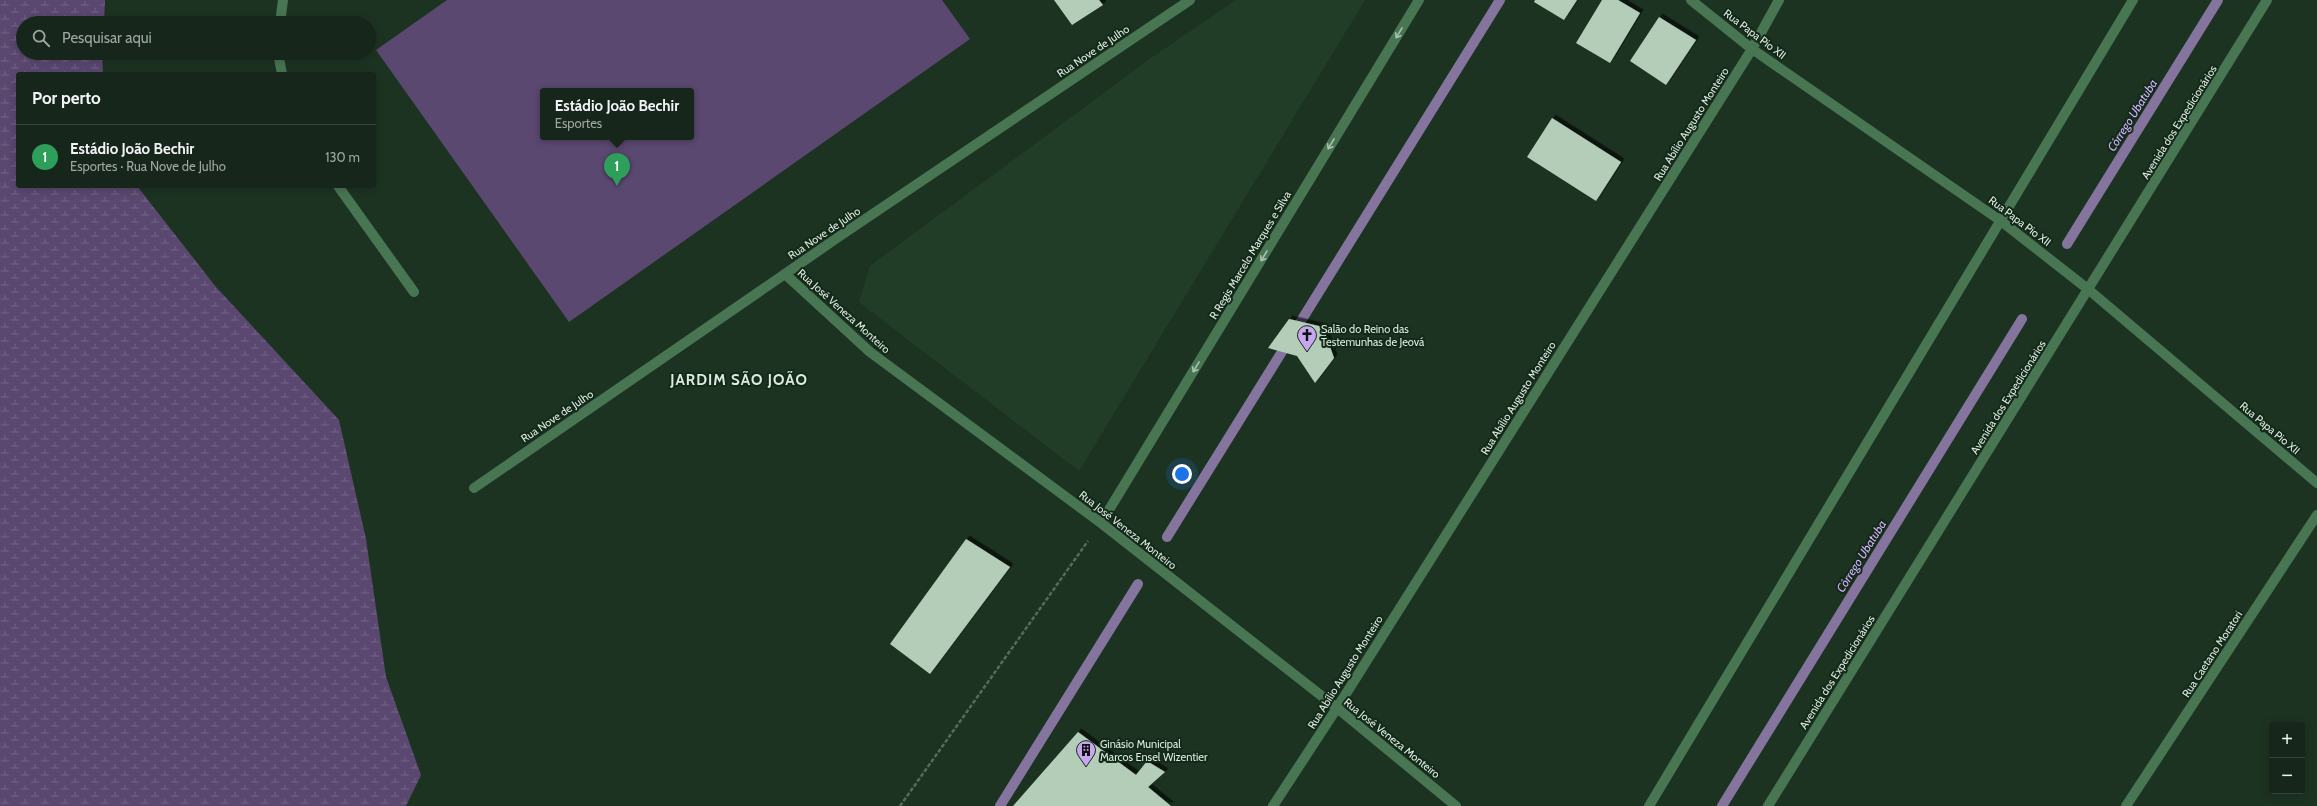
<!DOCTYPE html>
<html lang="pt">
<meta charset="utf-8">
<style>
body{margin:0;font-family:Cabin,sans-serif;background:#1f2e23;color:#f1f3f6}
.controls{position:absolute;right:12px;bottom:12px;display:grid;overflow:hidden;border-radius:4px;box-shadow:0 2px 10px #0003}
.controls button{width:36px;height:36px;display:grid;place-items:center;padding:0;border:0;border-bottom:1px solid #354339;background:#16261a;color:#f1f3f6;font:20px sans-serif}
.you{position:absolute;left:1182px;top:474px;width:14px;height:14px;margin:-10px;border:3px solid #fff;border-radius:50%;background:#1a73e8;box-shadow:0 0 0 6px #1a73e833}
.badge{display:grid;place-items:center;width:26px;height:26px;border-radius:50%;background:#db2777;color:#fff;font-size:13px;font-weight:700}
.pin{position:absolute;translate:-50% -33px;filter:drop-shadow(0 1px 2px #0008)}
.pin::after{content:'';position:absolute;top:21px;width:14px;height:12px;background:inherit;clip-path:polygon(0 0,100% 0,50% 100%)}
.popup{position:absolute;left:540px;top:88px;width:154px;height:52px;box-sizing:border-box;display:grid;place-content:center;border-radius:4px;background:#16261a;filter:drop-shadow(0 1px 3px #0005);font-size:13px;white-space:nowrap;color:#9ea5a2}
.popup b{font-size:15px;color:#f1f3f6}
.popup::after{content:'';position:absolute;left:50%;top:100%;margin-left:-8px;border:8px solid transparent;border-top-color:#16261a}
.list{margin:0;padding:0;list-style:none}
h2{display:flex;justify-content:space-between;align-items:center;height:52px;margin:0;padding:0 16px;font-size:17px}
h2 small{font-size:13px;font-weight:400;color:#9ea5a2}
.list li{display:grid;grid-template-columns:26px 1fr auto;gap:12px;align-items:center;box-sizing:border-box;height:64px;padding:0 16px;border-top:1px solid #354339}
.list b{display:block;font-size:15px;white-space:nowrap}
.list p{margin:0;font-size:13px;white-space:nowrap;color:#9ea5a2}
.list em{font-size:13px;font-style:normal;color:#9ea5a2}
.icon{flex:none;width:22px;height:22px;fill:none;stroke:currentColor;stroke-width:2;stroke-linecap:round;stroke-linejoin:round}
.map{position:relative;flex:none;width:2317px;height:806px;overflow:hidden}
.search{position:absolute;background:#16261a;box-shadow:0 2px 10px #0003;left:16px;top:16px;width:360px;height:44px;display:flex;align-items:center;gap:10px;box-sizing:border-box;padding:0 14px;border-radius:22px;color:#9ea5a2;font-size:15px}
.panel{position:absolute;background:#16261a;box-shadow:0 2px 10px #0003;left:16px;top:72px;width:360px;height:116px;border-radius:4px}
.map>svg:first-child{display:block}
</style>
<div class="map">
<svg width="2317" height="806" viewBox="0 0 2317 806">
<defs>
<pattern id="wetland-marsh" width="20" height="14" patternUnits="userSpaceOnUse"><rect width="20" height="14" fill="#5b4871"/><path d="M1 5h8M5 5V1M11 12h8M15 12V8" fill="none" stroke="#726385"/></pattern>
<filter id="shadow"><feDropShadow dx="3.5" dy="-3.5" stdDeviation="0" flood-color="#0009"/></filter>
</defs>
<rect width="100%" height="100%" fill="#1d3322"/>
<path fill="#213d28" d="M1236 0H1365L1079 471 859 302 870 266 1151 58Z"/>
<path fill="url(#wetland-marsh)" d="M0 0H105L104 23H23V53H102L103 74H18V186H137L216 287 339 420 366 539 386 677 421 775 406 806H0Z"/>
<path fill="#5b4871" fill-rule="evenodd" d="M447 0H942L970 39 569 322 376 50ZM543 91H691V137H543Z"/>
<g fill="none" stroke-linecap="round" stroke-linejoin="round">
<path stroke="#85749d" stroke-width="10" d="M2067 244 2218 0
M1167 537 1500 0
M1000 806 1138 584
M1722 806 2022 319"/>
</g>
<path fill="#b3cdb8" filter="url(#shadow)" d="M1054 0H1099L1103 5 1072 25Z
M1535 0H1577L1564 20 1534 2Z
M1602 0H1618L1640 13 1610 63 1576 43Z
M1659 17 1696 40 1666 85 1630 61Z
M1552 118 1621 162 1596 201 1527 157Z
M1289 319 1323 327 1334 358 1315 383 1297 356 1268 348Z
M966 539 1010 567 930 674 890 644Z
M1078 732 1136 775 1147 761 1165 772 1148 787 1171 806H1013Z"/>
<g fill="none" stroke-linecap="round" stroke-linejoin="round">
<path stroke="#576b5b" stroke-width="2.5" stroke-dasharray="4 2" stroke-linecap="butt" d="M900 806 1088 541"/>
<path stroke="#487653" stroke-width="10" d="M1691 0 1752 49 2001 221 2089 290 2317 483
M280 23 283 0
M278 53 282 74
M338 186 414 292
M785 274 870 352 1101 523 1337 708 1456 806
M474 488 840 236 1190 0
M1101 523 1419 0
M1273 806 1337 708 1752 49 1779 0
M1649 806 2133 0
M1768 806 2267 0
M2126 806 2317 515"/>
</g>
<defs><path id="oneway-shaft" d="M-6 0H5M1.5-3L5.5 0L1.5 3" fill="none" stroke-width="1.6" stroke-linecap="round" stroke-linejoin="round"/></defs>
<g stroke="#a8c1ae">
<use href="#oneway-shaft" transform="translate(1399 33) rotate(121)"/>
<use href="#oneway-shaft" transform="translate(1331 144) rotate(121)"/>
<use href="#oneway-shaft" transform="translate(1264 256) rotate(121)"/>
<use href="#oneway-shaft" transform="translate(1196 367) rotate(121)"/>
</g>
<defs>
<symbol id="church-pin" viewBox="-11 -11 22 30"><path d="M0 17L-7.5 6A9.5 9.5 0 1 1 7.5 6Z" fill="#c7a6ef" stroke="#132919"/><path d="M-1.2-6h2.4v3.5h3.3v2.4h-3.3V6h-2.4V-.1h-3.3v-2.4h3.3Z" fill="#111"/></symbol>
<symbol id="building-pin" viewBox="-11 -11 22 30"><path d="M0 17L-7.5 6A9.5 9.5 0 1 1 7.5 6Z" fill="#c7a6ef" stroke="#132919"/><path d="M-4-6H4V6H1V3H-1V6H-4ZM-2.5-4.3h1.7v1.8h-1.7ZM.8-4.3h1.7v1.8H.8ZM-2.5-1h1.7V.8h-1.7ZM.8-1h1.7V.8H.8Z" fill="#111"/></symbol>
</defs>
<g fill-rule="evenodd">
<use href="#church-pin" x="1296" y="324" width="22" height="30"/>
<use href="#building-pin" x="1075" y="739" width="22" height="30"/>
</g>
<g text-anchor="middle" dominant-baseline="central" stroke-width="4" stroke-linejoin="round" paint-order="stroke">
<g font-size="11" fill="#dceadf" stroke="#132919">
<text transform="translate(1755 34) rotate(37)">Rua Papa Pio XII</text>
<text transform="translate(1093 51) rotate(-34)">Rua Nove de Julho</text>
<text transform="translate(2179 122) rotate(-58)">Avenida dos Expedicionários</text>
<text transform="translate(1691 124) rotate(-58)">Rua Abílio Augusto Monteiro</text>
<text transform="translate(2020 221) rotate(37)">Rua Papa Pio XII</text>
<text transform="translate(824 233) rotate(-34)">Rua Nove de Julho</text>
<text transform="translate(1250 255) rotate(-59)">R Regis Marcelo Marques e Silva</text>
<text transform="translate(844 311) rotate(42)">Rua José Veneza Monteiro</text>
<text transform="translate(2008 397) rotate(-58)">Avenida dos Expedicionários</text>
<text transform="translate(1518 398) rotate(-58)">Rua Abílio Augusto Monteiro</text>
<text transform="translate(557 416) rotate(-34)">Rua Nove de Julho</text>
<text transform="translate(2270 428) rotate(40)">Rua Papa Pio XII</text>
<text transform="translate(1128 530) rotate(38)">Rua José Veneza Monteiro</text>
<text transform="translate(2212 654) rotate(-57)">Rua Caetano Moratori</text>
<text transform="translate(1345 672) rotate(-58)">Rua Abílio Augusto Monteiro</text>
<text transform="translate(1837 672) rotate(-58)">Avenida dos Expedicionários</text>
<text transform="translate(1392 738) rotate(39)">Rua José Veneza Monteiro</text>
</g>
<g font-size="11" fill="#dceadf" stroke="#132919" text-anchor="start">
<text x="1321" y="329">Salão do Reino das<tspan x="1321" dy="13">Testemunhas de Jeová</tspan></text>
<text x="1100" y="744">Ginásio Municipal<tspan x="1100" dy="13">Marcos Ensel Wizentier</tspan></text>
</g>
<g font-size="12" font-style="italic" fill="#d3b1fc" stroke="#132919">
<text transform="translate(2132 115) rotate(-58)">Córrego Ubatuba</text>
<text transform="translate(1861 556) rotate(-58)">Córrego Ubatuba</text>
</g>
<g font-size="15" font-weight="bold" letter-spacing="1" fill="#dceadf" stroke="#132919">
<text x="739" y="380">JARDIM SÃO JOÃO</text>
</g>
</g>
</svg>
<div class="controls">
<button>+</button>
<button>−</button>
</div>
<div class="you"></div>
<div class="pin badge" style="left:617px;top:186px;background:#2e9e5b">1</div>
<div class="popup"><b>Estádio João Bechir</b>Esportes</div>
<div class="search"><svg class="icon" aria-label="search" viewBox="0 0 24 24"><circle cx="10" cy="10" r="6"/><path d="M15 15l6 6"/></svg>Pesquisar aqui</div>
<section class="panel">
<h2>Por perto<small></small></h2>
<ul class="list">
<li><span class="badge" style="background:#2e9e5b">1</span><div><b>Estádio João Bechir</b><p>Esportes · Rua Nove de Julho</p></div><em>130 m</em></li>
</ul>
</section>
</div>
